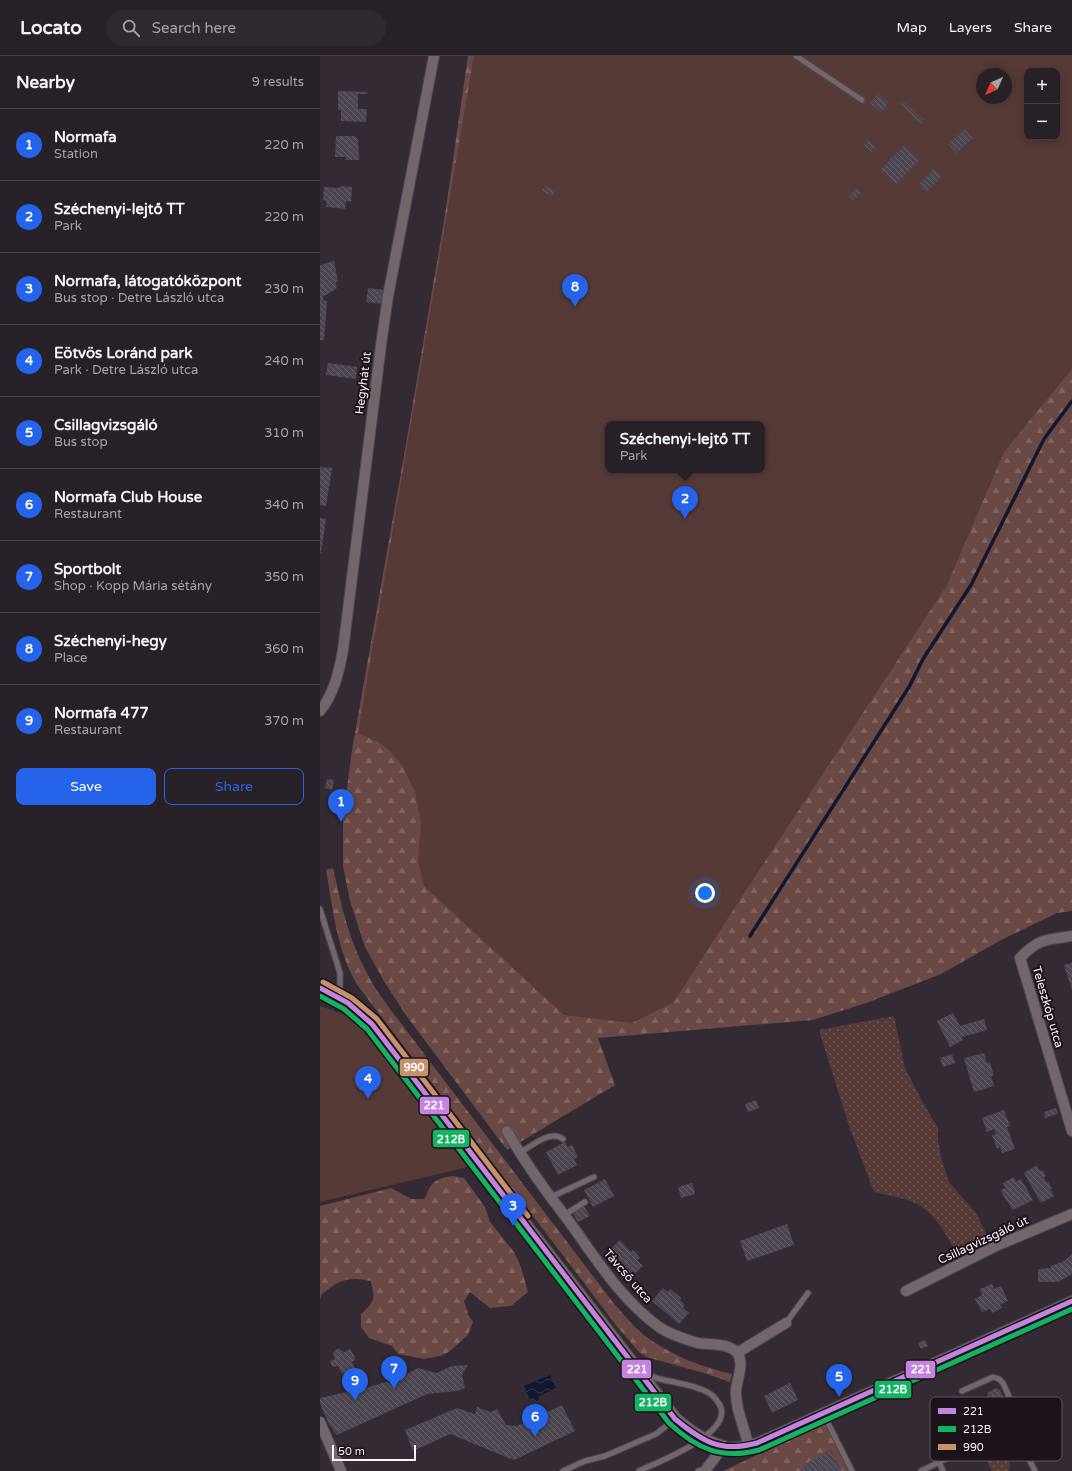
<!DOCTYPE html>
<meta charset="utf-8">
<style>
body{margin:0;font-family:"Varela Round",sans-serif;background:#2f282f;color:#f1f3f6}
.controls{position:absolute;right:12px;top:12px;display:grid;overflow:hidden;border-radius:8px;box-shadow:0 2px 10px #0003}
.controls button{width:36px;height:36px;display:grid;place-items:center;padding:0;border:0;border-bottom:1px solid #433e44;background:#272027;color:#f1f3f6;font:20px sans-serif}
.compass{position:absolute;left:656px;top:12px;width:36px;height:36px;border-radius:50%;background:#272027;box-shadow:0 2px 10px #0003;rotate:225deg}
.scale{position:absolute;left:12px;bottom:10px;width:84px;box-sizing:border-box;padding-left:4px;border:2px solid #fdf0fb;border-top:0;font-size:11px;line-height:14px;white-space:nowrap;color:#fdf0fb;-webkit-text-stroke:3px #1b121a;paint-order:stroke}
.you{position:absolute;left:385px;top:837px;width:14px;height:14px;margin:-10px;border:3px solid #fff;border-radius:50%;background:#1a73e8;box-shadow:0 0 0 6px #1a73e833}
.badge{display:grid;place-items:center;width:26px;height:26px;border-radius:50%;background:#2563eb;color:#fff;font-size:13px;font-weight:700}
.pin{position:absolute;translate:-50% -33px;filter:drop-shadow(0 1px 2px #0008)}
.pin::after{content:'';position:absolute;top:21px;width:14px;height:12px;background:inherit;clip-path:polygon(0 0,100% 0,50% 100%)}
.popup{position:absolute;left:285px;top:365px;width:160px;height:52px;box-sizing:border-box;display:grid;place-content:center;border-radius:8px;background:#272027;filter:drop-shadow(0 1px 3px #0005);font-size:13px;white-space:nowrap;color:#a4a3a7}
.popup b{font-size:15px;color:#f1f3f6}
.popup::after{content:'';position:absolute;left:50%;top:100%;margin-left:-8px;border:8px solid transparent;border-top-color:#272027}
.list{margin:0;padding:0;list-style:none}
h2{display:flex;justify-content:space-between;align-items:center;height:52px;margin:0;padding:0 16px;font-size:17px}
h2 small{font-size:13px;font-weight:400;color:#a4a3a7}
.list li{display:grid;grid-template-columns:26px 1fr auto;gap:12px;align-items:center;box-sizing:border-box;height:72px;padding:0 16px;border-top:1px solid #433e44}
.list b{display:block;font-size:15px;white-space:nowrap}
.list p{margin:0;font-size:13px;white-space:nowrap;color:#a4a3a7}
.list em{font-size:13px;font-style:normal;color:#a4a3a7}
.actions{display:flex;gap:8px;padding:12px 16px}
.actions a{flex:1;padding:9px 0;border:1px solid #2563eb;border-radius:8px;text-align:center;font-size:14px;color:#2563eb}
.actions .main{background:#2563eb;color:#fff}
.icon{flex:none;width:22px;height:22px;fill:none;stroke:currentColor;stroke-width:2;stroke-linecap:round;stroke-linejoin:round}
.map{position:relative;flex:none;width:752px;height:1415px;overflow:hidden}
header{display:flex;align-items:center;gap:24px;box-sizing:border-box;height:56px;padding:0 20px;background:#272027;border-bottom:1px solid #433e44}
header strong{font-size:19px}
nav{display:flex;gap:22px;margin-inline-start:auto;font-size:14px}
.search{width:280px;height:36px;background:#2f282f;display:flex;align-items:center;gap:10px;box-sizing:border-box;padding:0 14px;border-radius:22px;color:#a4a3a7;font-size:15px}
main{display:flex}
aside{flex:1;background:#272027}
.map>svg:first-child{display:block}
</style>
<header>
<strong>Locato</strong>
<div class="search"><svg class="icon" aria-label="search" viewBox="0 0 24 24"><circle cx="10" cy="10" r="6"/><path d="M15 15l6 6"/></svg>Search here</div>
<nav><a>Map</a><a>Layers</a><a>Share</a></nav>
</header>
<main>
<aside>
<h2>Nearby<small>9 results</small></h2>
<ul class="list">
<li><span class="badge">1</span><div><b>Normafa</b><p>Station</p></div><em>220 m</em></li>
<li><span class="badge">2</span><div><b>Széchenyi-lejtő TT</b><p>Park</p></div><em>220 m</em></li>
<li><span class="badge">3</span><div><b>Normafa, látogatóközpont</b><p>Bus stop · Detre László utca</p></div><em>230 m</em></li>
<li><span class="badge">4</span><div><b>Eötvös Loránd park</b><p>Park · Detre László utca</p></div><em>240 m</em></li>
<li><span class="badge">5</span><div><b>Csillagvizsgáló</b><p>Bus stop</p></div><em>310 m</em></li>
<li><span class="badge">6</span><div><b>Normafa Club House</b><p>Restaurant</p></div><em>340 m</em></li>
<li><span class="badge">7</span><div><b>Sportbolt</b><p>Shop · Kopp Mária sétány</p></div><em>350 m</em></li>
<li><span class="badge">8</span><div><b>Széchenyi-hegy</b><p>Place</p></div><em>360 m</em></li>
<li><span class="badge">9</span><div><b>Normafa 477</b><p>Restaurant</p></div><em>370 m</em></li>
</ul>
<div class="actions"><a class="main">Save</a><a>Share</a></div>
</aside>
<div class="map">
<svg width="752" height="1415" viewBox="0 0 752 1415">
<defs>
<pattern id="grass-dots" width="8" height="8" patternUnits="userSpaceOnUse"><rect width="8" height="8" fill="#563a37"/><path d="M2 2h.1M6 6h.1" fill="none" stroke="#6f5755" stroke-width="1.8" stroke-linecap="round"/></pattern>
<pattern id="forest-firs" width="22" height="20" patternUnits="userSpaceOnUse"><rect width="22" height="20" fill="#6a4844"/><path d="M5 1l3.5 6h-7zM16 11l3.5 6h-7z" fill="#806360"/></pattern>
<pattern id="water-waves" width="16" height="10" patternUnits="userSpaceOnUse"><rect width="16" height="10" fill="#11172f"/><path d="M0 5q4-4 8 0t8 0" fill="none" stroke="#35394e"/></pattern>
<pattern id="building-back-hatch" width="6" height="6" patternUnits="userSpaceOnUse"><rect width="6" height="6" fill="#4b454f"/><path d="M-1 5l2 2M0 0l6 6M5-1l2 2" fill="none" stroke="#666069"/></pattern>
</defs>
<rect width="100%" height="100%" fill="#342a34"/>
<path fill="url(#grass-dots)" d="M574 960 585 1012 601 1043 618 1072V1084L621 1101 629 1126 656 1157 668 1182 637 1198C627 1181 618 1162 602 1151 592 1143 567 1139 554 1136L529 1070 499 974Z
M679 1380C690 1388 690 1402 689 1415H672L667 1405C659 1403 650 1405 646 1396Z"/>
<path fill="url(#forest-firs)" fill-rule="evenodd" d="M148 0H752V855L737 857 681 884 621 918 549 946 493 964 278 982 295 1029 187 1094 88 962 65 927 45 891 30 845 23 810V763L32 694 86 388 125 159ZM707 15H737V81H707ZM662 18H686V42H662ZM288 368H442V414H288Z
M13 812C21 848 29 885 47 917 53 930 62 941 70 953L292 1245C302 1257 312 1269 324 1279 350 1299 381 1311 412 1318L410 1326 384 1317 326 1301 319 1296 299 1273 38 930C17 896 13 853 6 814Z
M133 1120 144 1122 165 1151 170 1166 194 1196 201 1211 208 1236 191 1250 170 1252 150 1236 144 1245 148 1258 153 1266 148 1279 129 1296 120 1300 104 1303 78 1298 72 1290 49 1282 41 1271V1258C55 1245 55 1244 51 1225 28 1220 18 1224 1 1239L0 1244V1150L71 1132 91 1143H104C108 1139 107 1135 110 1131 115 1123 124 1121 133 1120Z
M505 1367 528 1415H403Z"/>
<path fill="#563a37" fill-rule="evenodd" d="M154 0H752V313L684 396 627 529 419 845 354 946 312 967 244 959 104 830 98 805 101 767 95 736 83 711 69 694 58 686 38 677ZM707 15H737V81H707ZM662 18H686V42H662ZM288 368H442V414H288Z
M0 950 29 960 46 976 148 1111 0 1146Z"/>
<path fill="url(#water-waves)" d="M230 1319 236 1332 219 1340V1343L217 1345 210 1344 204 1330Z"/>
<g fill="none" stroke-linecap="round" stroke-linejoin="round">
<path stroke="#11172f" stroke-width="3.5" d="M430 880 589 631 603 603 651 529 724 383 752 345"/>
</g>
<path fill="url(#building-back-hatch)" d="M18 35 47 36V38H38V53H47L46 66 21 65V54H18Z
M558 38 569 47 561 56 550 47Z
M584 45 604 64 601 68 581 48Z
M645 73 653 82 637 97 628 88Z
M16 80H35L38 83 39 104H26V101H15Z
M548 84 556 91 552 96 544 89Z
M584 89 600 104 576 128 561 113Z
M614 113 622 120 607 136 599 128Z
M20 130 32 131 31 146 26 145 25 153 6 151 7 145 3 144 4 131 19 132Z
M225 130 235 135 233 140 222 135Z
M537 132 541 137 534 144 529 140Z
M14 205 18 226H16L17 232 3 241V244L7 245 4 284H0V209Z
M48 232 65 234 63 248 46 246Z
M8 307 37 311 36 323 6 319Z
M0 411 12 412 6 450 0 449Z
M0 462 6 463 1 497H0Z
M7 723 14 724 12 734 5 732Z
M752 907V934L744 909Z
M633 957 640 970 664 963 667 974 642 981 643 984 630 991 617 965Z
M664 997 667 1007 670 1006 674 1020H671L674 1030 654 1036 644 1002Z
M632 998 635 1007 623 1011 620 1002Z
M436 1044 439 1052 428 1056 425 1048Z
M736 1052 738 1058 725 1062 724 1056Z
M684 1054 690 1070 687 1071 695 1093 682 1097 680 1091 677 1093 672 1079 676 1078 674 1073 667 1076 662 1062Z
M245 1086 248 1091 252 1089 258 1101 254 1103 257 1109 238 1119 226 1096Z
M717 1109 720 1115 722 1114 726 1120 724 1121 727 1127 728 1126 732 1132 730 1133 734 1140 721 1147 704 1117Z
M694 1121 696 1126 701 1123 713 1144 693 1154 683 1139 681 1134 685 1132 683 1127Z
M285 1123 294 1140 273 1151 264 1134Z
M372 1127 375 1138 361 1142 358 1131Z
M264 1150 270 1160 258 1166 253 1157Z
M467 1168 474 1189 427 1205 420 1185Z
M300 1184 311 1196 313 1194 320 1202 317 1204 323 1210 311 1221 289 1195Z
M752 1198V1218L738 1226H718V1213L731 1212V1210L744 1205Z
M672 1228 674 1233 681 1230 688 1245 680 1249 682 1252 672 1257 670 1253 662 1256 655 1243 662 1239 660 1233Z
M343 1232 348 1236 350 1233 361 1242 360 1244 365 1249 363 1252 369 1257 359 1268 332 1245Z
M605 1284 608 1290 601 1293 598 1287Z
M18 1292 24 1296 30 1293 35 1301H34L35 1304 32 1306 35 1312 30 1314 32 1319 26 1322 24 1317 22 1318 18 1310 15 1311 14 1310H12L10 1305 15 1303 13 1297Z
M148 1309 142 1319 145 1332 138 1335 107 1338 17 1379 9 1368 0 1348V1342L45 1332 80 1322 98 1312 117 1317 131 1310Z
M470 1327 478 1344 452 1357 444 1340Z
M676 1332 680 1334 696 1365 685 1371 682 1366 646 1383 648 1388 637 1394 620 1360 633 1354 635 1359 669 1343 667 1337Z
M242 1349 255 1375 194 1404 130 1378 93 1395 85 1374 137 1352 155 1358 157 1351 170 1356 177 1353 186 1369 197 1370Z
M511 1394 522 1415H482L481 1412 484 1410 483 1409Z"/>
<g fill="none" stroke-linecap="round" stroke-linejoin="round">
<defs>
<path id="service" d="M476 0 542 44
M0 853 20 917V932
M199 1097C211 1091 230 1073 243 1083
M231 1141 274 1121
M244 1159 265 1146
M466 1267 488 1237
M642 1335 673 1321 679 1323 683 1327 699 1363 695 1374 715 1415
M503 1357 532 1415
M619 1406 623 1415
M243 1415 265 1405 285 1400 336 1378 354 1364
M319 1415C338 1406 420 1375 398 1346 395 1342 392 1338 387 1336 373 1328 355 1327 340 1323 334 1322 328 1318 323 1316
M378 1415 387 1412
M601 1415 687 1373 695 1374"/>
<path id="minor" d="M0 655C14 638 19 616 23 594L61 289 68 240 114 0
M752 880C726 884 719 882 700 902L752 1075
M187 1075C204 1105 224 1133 245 1160 274 1199 299 1242 339 1271 351 1279 364 1283 378 1287 390 1289 409 1286 418 1298 424 1309 417 1323 416 1334 415 1351 423 1368 427 1384V1391
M586 1235 676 1190 752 1158
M417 1297 466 1267
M0 1366 21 1415
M387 1412 403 1391C415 1392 425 1391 437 1387L752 1245"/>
<path id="tertiary" d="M0 932C21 942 36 951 52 968L152 1100 355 1363C370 1376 384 1386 403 1391"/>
</defs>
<use href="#service" stroke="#4f474f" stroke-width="7"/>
<use href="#minor" stroke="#4f474f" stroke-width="12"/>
<use href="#tertiary" stroke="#4f474f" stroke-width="15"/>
<use href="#service" stroke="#72666a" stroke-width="5"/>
<use href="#minor" stroke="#72666a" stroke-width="10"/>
<use href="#tertiary" stroke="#72666a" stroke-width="13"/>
<defs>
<path id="bus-1" d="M0 932 28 947 52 968 355 1363C383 1386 401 1397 437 1387L752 1245"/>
<path id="bus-2" d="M0 940 24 953 47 973 349 1367C377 1393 402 1404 439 1394L752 1253"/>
<path id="bus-3" d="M3 926 32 942 57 963 208 1160"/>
</defs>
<use href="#bus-1" stroke="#1b121a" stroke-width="8"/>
<use href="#bus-2" stroke="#1b121a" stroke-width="8"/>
<use href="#bus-3" stroke="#1b121a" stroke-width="8"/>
<use href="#bus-1" stroke="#c483df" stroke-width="5"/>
<use href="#bus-2" stroke="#13b361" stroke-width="5"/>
<use href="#bus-3" stroke="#c7916a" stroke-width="5"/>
</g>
<g text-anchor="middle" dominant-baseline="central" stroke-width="4" stroke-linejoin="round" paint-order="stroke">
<g font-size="12" fill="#fdf0fb" stroke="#1b121a">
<text transform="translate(43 327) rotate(-83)">Hegyhát út</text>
<text transform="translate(728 951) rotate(74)">Teleszkóp utca</text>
<text transform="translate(663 1184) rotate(-25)">Csillagvizsgáló út</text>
<text transform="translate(308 1220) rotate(49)">Távcső utca</text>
</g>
</g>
<rect x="610" y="1341" width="132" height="64" rx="6" fill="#1b121a" stroke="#5f555e" stroke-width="1"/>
<rect x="618" y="1352" width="18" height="6" fill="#c483df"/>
<rect x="618" y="1370" width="18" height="6" fill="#13b361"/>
<rect x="618" y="1388" width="18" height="6" fill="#c7916a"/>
<g font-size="11" fill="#fdf0fb">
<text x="643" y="1359">221</text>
<text x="643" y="1377">212B</text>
<text x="643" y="1395">990</text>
</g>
<g stroke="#1b121a" stroke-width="1.5">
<rect x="79" y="1002" width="30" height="19" rx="4" fill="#c7916a"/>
<rect x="99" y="1040" width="31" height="19" rx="4" fill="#c483df"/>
<rect x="112" y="1073" width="38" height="19" rx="4" fill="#13b361"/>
<rect x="301" y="1303" width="31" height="20" rx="4" fill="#c483df"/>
<rect x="585" y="1304" width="31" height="19" rx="4" fill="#c483df"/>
<rect x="554" y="1324" width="38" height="19" rx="4" fill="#13b361"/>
<rect x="314" y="1337" width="38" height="19" rx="4" fill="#13b361"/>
</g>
<g font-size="11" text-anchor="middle" font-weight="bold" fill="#fff">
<text x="94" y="1015">990</text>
<text x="114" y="1053">221</text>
<text x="131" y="1087">212B</text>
<text x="317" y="1317">221</text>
<text x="601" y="1317">221</text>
<text x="573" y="1337">212B</text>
<text x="333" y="1350">212B</text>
</g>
</svg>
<div class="controls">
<button>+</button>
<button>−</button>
</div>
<svg class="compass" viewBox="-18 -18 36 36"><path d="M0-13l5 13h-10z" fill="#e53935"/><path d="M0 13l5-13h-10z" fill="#a4a3a7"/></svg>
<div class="scale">50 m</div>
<div class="you"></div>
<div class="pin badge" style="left:21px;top:766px">1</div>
<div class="pin badge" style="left:365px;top:463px">2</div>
<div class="popup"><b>Széchenyi-lejtő TT</b>Park</div>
<div class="pin badge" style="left:193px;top:1170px">3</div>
<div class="pin badge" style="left:48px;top:1043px">4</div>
<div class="pin badge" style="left:519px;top:1341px">5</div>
<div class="pin badge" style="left:215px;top:1381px">6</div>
<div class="pin badge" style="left:74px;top:1333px">7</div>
<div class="pin badge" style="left:255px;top:251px">8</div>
<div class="pin badge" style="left:35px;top:1345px">9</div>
</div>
</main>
